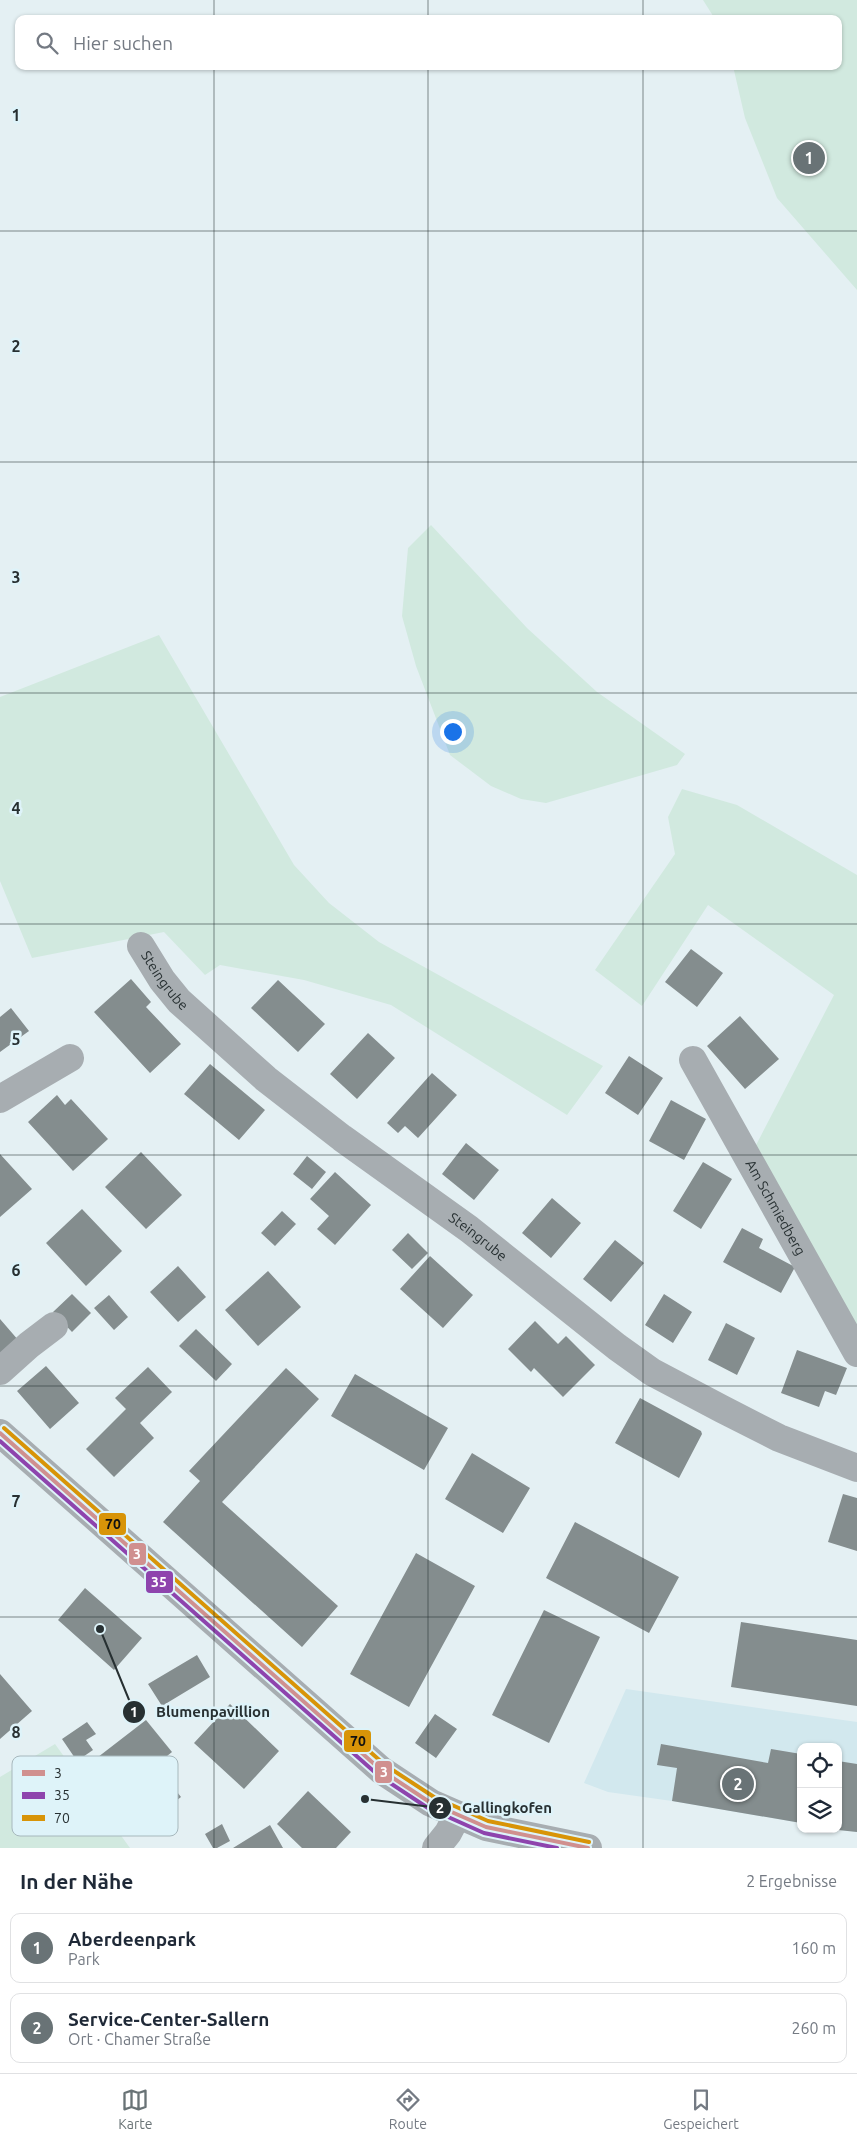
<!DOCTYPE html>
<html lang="de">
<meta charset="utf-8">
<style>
body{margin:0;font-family:Ubuntu,sans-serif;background:#f2f2f3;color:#1f2937}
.controls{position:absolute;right:15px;bottom:15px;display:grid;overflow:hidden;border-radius:10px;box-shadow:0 1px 4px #0004}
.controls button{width:45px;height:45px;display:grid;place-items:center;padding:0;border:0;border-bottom:1px solid #e0e1e3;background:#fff;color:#1f2937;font:25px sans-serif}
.you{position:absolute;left:452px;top:731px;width:18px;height:18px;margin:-12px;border:4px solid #fff;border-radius:50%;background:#1a73e8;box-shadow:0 0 0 8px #1a73e833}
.badge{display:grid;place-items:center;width:32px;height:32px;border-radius:50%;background:#697376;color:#fff;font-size:16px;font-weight:700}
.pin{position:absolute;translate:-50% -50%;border:2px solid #fff;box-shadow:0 1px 5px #0006}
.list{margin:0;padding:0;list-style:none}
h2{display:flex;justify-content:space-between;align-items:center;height:65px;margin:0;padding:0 20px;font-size:21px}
h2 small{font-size:16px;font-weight:400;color:#747a83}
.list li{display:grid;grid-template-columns:32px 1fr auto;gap:15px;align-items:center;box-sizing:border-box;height:70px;margin:0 10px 10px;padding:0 10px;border:1px solid #e0e1e3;border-radius:10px}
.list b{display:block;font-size:19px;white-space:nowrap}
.list p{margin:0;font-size:16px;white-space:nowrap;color:#747a83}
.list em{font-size:16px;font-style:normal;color:#747a83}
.icon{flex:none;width:28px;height:28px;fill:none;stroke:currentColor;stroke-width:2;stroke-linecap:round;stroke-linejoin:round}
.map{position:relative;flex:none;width:857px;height:1848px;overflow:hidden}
.search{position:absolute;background:#fff;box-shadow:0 1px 4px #0004;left:15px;right:15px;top:15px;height:55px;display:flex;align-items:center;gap:12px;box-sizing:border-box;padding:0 18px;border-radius:10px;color:#747a83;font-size:19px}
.sheet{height:225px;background:#fff}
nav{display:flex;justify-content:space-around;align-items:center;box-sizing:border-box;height:70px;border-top:1px solid #e0e1e3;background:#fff;font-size:14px;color:#747a83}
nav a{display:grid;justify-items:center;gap:2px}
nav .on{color:#697376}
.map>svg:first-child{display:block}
</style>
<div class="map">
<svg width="857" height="1848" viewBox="0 0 857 1848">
<rect width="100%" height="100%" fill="#e4f0f3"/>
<path fill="#d2e8ee" d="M626 1689 857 1722V1832L835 1829H838V1747H801V1823L672 1801 608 1792 584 1783Z"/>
<path fill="#d1e9df" d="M703 0H857V290L777 198 745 118 733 66H838V19H715Z
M431 525 527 628 597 692 685 754 677 765 546 803 521 799 491 786 450 755 416 666 402 616 408 548Z
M159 635 294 865 329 903 379 942 603 1066 567 1115 391 1005 304 980 220 965 205 975 164 932 32 958 0 881V697Z
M682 789 737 805 857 875V1339L754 1149 834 995 708 905 642 1006 595 970 675 854 668 817Z
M55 1744 130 1848H0V1777Z"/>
<path fill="#848d8e" d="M691 949 723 973 697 1007 665 982Z
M131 979 151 1002 146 1007 181 1044 150 1073 94 1012Z
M278 980 325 1024 298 1052 251 1008Z
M11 1008 29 1031 0 1052V1017Z
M740 1016 779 1059 745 1089 707 1046Z
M368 1033 395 1058 357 1099 330 1074Z
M629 1056 663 1078 638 1115 605 1093Z
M210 1064 265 1110 239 1140 184 1094Z
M432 1073 457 1095 418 1138 405 1126 398 1133 387 1123Z
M57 1095 65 1105 71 1099 108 1139 73 1171 28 1122Z
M671 1100 706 1119 684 1160 649 1141Z
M466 1143 499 1170 474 1200 442 1174Z
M141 1152 182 1195 146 1229 105 1187Z
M0 1154 32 1189 0 1217Z
M307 1156 326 1172 312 1189 293 1174Z
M703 1162 732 1179 701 1229 673 1211Z
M335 1172 371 1205 335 1245 317 1229 329 1216 310 1199Z
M552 1198 581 1223 551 1258 522 1233Z
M82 1209 122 1251 86 1286 46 1243Z
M282 1211 296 1224 275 1246 261 1233Z
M742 1228 763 1239 759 1248 795 1267 781 1293 723 1262Z
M408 1233 428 1253 412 1269 392 1250Z
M615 1240 644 1263 611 1302 583 1279Z
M430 1256 473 1295 443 1328 400 1289Z
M178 1266 206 1297 178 1322 150 1292Z
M268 1271 301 1307 258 1346 225 1310Z
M72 1294 91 1313 72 1332 53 1312Z
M664 1294 692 1312 673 1343 645 1325Z
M109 1295 128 1317 114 1330 94 1308Z
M0 1319 19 1341 0 1358Z
M535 1321 558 1344 566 1336 595 1365 563 1397 534 1368 531 1372 508 1349Z
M726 1323 755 1338 737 1375 708 1360Z
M196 1329 232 1364 216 1381 179 1346Z
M797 1350 847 1368 836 1395 825 1391 819 1407 781 1393Z
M46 1366 79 1403 50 1429 17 1391Z
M148 1367 172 1392 140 1423 154 1438 114 1477 86 1449 126 1409 115 1398Z
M286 1368 319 1399 222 1502 338 1606 302 1647 163 1522 200 1481 189 1471Z
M355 1374 448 1428 424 1470 331 1416Z
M640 1398 701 1431 702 1434 679 1478 615 1443Z
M472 1453 530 1488 503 1533 445 1499Z
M843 1494 857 1498V1551L828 1542Z
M575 1522 679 1577 649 1633 546 1578Z
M416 1553 475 1586 409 1707 350 1674Z
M85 1588 142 1638 114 1670 58 1620Z
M544 1610 600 1637 549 1743 492 1715Z
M741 1622 857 1640V1706L731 1687Z
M197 1655 210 1677 162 1706 148 1684Z
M0 1674 32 1711 0 1739Z
M230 1704 279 1751 244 1789 194 1743Z
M435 1714 457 1729 436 1758 415 1743Z
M146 1720 172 1752 156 1765 181 1797 140 1829 89 1764Z
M87 1722 96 1734 86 1740 93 1750 77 1761 62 1739Z
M661 1744 768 1763 771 1749 801 1754V1823L672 1801 677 1768 657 1765Z
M838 1761 857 1764V1832L838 1830Z
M308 1791 351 1832 336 1848H302L277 1824Z
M222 1824 230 1841 217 1848H213L205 1834Z
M270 1825 283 1848H233Z"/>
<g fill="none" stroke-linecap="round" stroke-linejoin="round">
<g stroke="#a7adb1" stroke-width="28">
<path id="s1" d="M141 946 162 980 179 1001 266 1079 342 1138 469 1229 617 1347 652 1372 722 1409 779 1438 857 1468"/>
<path id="s2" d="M693 1060 857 1353"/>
<path d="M0 1099 70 1058"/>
<path d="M0 1371 29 1345 54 1326"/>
<path d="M0 1433 381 1770 431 1803 486 1827 588 1848"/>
<path d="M436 1848 448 1833 457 1816"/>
</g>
<defs>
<path id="bus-1" d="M0 1433 381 1770 431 1803 486 1827 588 1848"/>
<path id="bus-2" d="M0 1441 378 1775 428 1808 484 1833 557 1848"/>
<path id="bus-3" d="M4 1428 385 1765 434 1797 488 1821 589 1842"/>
</defs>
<use href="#bus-1" stroke="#def3f9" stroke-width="8"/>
<use href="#bus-2" stroke="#def3f9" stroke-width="8"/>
<use href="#bus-3" stroke="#def3f9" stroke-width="8"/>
<use href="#bus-1" stroke="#d0908f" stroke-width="4"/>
<use href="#bus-2" stroke="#8e44ad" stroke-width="4"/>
<use href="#bus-3" stroke="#d89408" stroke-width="4"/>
</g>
<path fill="none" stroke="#273032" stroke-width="1" stroke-opacity="0.55" d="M214 0V19M428 0V19M643 0V19M214 66V1848M428 66V1848M643 66V1848M0 231H857M0 462H857M0 693H857M0 924H857M0 1155H857M0 1386H857M0 1617H857"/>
<g text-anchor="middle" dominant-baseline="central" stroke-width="5" stroke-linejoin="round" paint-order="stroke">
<g font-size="14" fill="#273032" stroke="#def3f9">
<text stroke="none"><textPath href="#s1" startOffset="42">Steingrube</textPath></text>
<text stroke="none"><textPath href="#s2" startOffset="169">Am Schmiedberg</textPath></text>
<text stroke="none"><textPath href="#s1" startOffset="448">Steingrube</textPath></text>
</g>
</g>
<rect x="12" y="1756" width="166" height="80" rx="8" fill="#def3f9" stroke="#a7b8bd" stroke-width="1"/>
<rect x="22" y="1770" width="23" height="6" fill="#d0908f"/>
<rect x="22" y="1792" width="23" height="7" fill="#8e44ad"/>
<rect x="22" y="1815" width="23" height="6" fill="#d89408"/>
<g font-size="14" fill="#273032">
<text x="54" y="1778">3</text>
<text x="54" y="1800">35</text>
<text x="54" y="1823">70</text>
</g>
<g font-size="16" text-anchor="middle" font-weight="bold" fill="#273032" stroke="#def3f9" stroke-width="5" stroke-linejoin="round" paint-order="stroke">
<text x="16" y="121">1</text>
<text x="16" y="352">2</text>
<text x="16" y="583">3</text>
<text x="16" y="814">4</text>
<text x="16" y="1045">5</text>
<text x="16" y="1276">6</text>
<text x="16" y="1507">7</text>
<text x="16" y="1738">8</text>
</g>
<path fill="none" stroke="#273032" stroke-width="2" d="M100 1629L134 1712M365 1799L440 1808"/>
<g fill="#273032" stroke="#def3f9" stroke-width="2">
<circle cx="100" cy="1629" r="5"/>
<circle cx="365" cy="1799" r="5"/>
<circle cx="134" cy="1712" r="12"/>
<circle cx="440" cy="1808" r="12"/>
</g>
<g font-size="15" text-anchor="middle" font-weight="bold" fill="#fff">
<text x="134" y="1717">1</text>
<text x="440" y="1813">2</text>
</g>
<g font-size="15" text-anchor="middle" font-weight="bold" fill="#273032" stroke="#def3f9" stroke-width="5" stroke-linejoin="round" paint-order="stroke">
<text x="213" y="1717">Blumenpavillion</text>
<text x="507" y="1813">Gallingkofen</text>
</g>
<g stroke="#def3f9" stroke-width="2">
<rect x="98" y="1512" width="29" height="24" rx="5" fill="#d89408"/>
<rect x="128" y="1542" width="19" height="24" rx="5" fill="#d0908f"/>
<rect x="145" y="1570" width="29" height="24" rx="5" fill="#8e44ad"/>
<rect x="343" y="1729" width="29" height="24" rx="5" fill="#d89408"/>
<rect x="374" y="1760" width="19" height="24" rx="5" fill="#d0908f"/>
</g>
<g font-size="14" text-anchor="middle" font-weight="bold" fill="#fff">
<text x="137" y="1559">3</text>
<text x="159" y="1587">35</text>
<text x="384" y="1777">3</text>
</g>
<g font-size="14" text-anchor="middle" font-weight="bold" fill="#111">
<text x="113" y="1529">70</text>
<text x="358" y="1746">70</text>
</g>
</svg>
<div class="controls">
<button><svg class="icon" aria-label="locate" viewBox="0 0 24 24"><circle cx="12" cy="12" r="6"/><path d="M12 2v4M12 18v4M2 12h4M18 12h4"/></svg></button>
<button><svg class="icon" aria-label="layers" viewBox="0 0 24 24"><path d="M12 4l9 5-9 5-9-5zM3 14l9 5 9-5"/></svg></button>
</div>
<div class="you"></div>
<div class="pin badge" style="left:809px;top:158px">1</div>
<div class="pin badge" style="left:738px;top:1784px">2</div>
<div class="search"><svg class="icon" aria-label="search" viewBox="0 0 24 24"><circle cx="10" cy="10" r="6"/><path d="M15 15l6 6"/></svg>Hier suchen</div>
</div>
<section class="sheet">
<h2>In der Nähe<small>2 Ergebnisse</small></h2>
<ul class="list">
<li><span class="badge">1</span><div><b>Aberdeenpark</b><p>Park</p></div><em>160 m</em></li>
<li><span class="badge">2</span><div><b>Service-Center-Sallern</b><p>Ort · Chamer Straße</p></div><em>260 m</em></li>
</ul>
</section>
<nav>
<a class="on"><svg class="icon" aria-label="map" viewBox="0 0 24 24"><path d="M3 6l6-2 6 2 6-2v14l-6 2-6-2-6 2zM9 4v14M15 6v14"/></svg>Karte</a>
<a><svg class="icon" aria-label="directions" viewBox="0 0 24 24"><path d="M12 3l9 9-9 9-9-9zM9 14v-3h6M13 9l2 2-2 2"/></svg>Route</a>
<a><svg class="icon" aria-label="saved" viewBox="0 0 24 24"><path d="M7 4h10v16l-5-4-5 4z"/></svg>Gespeichert</a>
</nav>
